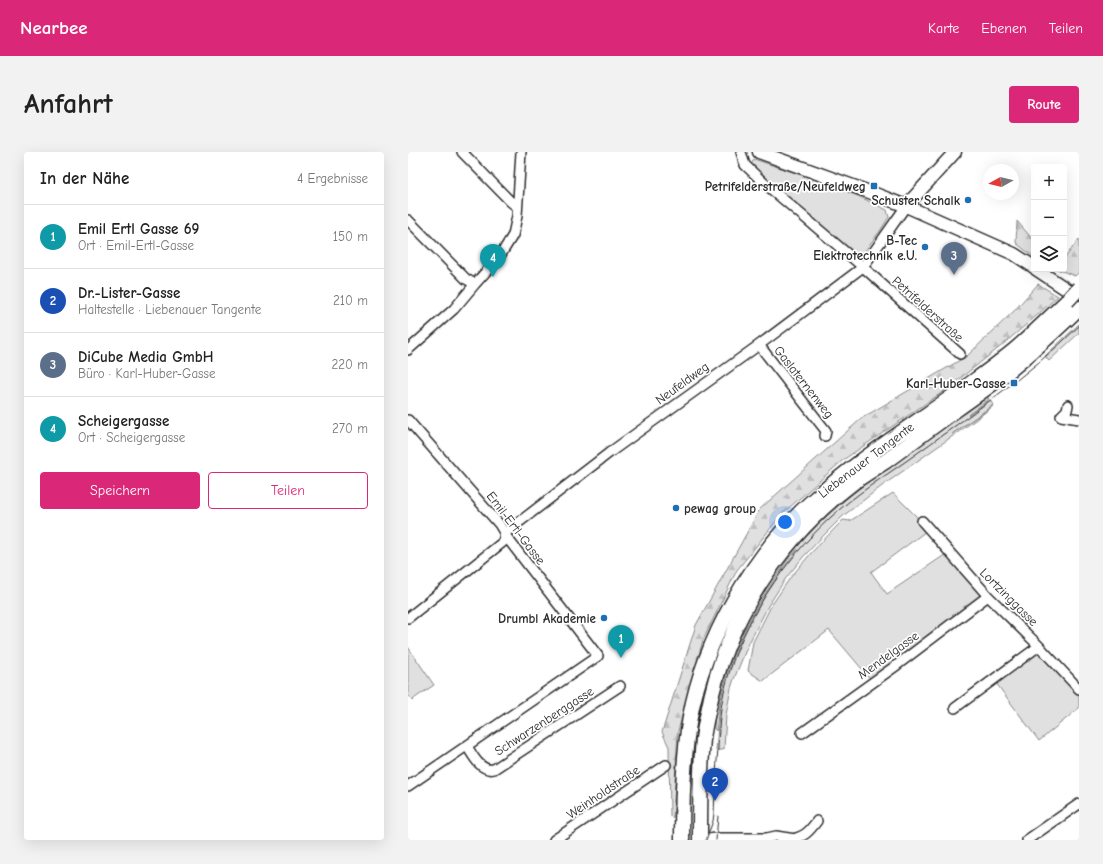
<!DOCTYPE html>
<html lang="de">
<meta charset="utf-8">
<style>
body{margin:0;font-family:"Comic Neue",sans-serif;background:#f2f2f2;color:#222}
.controls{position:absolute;right:12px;top:12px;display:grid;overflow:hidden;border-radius:4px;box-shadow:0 4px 16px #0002}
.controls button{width:36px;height:36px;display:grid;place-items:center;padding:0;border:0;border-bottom:1px solid #e0e0e0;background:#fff;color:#222;font:20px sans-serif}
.compass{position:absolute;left:575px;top:12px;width:36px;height:36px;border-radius:50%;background:#fff;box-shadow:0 4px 16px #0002;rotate:262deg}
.you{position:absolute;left:377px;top:370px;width:14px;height:14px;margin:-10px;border:3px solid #fff;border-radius:50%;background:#1a73e8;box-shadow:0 0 0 6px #1a73e833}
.badge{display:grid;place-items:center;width:26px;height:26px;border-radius:50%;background:#db2777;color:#fff;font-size:13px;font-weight:700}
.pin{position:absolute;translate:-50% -33px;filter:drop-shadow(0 1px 2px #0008)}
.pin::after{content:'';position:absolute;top:21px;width:14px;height:12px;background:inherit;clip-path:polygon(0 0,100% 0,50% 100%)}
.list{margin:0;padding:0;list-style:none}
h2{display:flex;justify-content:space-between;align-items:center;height:52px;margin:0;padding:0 16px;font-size:17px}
h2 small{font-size:13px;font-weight:400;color:#767676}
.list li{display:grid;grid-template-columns:26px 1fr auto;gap:12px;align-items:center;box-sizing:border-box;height:64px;padding:0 16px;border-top:1px solid #e0e0e0}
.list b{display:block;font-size:15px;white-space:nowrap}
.list p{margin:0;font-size:13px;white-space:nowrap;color:#767676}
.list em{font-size:13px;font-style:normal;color:#767676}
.actions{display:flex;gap:8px;padding:12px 16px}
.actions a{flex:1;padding:9px 0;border:1px solid #db2777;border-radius:4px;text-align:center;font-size:14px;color:#db2777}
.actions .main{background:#db2777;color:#fff}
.icon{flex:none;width:22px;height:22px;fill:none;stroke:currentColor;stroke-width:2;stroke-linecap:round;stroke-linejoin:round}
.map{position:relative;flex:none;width:671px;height:688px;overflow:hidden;border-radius:4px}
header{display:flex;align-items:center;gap:24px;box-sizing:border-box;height:56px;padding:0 20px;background:#db2777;color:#fff}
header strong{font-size:19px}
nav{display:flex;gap:22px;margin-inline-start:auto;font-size:14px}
.intro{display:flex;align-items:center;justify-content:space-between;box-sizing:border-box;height:96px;padding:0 24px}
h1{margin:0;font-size:28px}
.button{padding:10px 18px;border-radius:4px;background:#db2777;color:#fff;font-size:14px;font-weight:700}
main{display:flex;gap:24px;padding:0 24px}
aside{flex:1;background:#fff;border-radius:4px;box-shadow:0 4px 16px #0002}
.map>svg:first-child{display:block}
</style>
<header>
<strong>Nearbee</strong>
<nav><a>Karte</a><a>Ebenen</a><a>Teilen</a></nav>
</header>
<div class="intro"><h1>Anfahrt</h1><a class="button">Route</a></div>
<main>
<aside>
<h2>In der Nähe<small>4 Ergebnisse</small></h2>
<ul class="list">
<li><span class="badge" style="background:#0f9aa8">1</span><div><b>Emil Ertl Gasse 69</b><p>Ort · Emil-Ertl-Gasse</p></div><em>150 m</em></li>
<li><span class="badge" style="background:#1a4fb4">2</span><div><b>Dr.-Lister-Gasse</b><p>Haltestelle · Liebenauer Tangente</p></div><em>210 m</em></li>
<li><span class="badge" style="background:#5c6f8a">3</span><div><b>DiCube Media GmbH</b><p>Büro · Karl-Huber-Gasse</p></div><em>220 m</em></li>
<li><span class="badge" style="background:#0f9aa8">4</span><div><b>Scheigergasse</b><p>Ort · Scheigergasse</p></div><em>270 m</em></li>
</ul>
<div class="actions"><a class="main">Speichern</a><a>Teilen</a></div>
</aside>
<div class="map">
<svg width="671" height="688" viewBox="0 0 671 688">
<defs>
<pattern id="forest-firs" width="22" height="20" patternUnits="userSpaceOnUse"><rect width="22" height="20" fill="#e0e0e0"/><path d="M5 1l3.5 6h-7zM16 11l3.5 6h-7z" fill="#c0c0c0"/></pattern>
</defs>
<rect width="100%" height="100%" fill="#fff"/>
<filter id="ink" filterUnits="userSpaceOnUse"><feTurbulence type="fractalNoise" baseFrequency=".025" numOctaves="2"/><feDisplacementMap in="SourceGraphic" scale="8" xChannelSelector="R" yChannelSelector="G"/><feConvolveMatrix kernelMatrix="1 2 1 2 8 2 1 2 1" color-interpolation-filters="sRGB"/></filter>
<g filter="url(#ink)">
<path fill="#e0e0e0" stroke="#868686" d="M346 7 411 29 450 44 479 58 481 65 472 79 456 100 453 103 446 102 342 15Z
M671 172V181L641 209 637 204Z
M579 244 581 247 560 263 582 248 585 253 544 282 585 254 566 269 474 334 435 364 417 382 396 404 378 426 360 454 340 493 326 527 323 536 318 563 316 597 315 598H308C310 578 310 558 315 538 325 497 346 458 370 424 376 414 384 406 390 397 380 406 372 419 364 431 341 465 322 502 313 542 310 554 310 567 308 579L307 577H306V575C307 566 307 556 309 547 326 468 380 394 443 343 457 332 472 322 487 311 518 289 548 268 578 246Z
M485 341 521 377 463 420 479 442 541 400 580 444 465 530 421 478 355 529 340 519 345 490 363 454 382 426 404 400 435 368 442 369Z
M0 495 26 533 7 546 4 549 0 542Z
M633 500 671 542V556L631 589 588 531 626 502Z"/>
<path fill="url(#forest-firs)" stroke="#868686" d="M609 69 626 89V105L608 91Z
M671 87V120L667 124 649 117H656V107Z
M630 132 650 144 627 165 592 195 536 239 435 308 374 362 329 418 295 488 270 579 265 666 262 664 261 595 254 580 288 473 352 357 454 266 559 204 606 159Z"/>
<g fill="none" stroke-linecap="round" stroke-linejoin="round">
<defs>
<path id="street" d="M54 0 103 50 109 55
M333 0 337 13 356 31 455 115 552 202
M0 68 58 127 67 132
M351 193 418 279 417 284
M0 198 46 157 67 132 92 104 105 83 109 64 113 0
M660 253 659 258 653 264 671 267
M0 268 91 372 100 387 190 504 0 634
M514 369 580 444 631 494 671 537
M0 466 95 390 97 381 201 301 351 193 455 115 498 54
M547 556 631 494
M394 581 489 513 580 444
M59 594C65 604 73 620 86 617L212 534
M146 688 258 613
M292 688 308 686H359L368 684 387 687
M382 688C397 684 400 681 409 669
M619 688 671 652"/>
<path id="secondary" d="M351 0 467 42 498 54 606 102 626 115
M498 54 547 0
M628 117 658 137"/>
<path id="primary" d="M274 688C274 647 275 606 282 565 296 488 344 404 402 351 453 305 511 269 566 229 581 218 596 207 610 195 627 180 643 164 659 149
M292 688C292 655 292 620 295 587 296 578 298 569 300 560 317 469 372 386 446 330 456 323 467 316 478 309 500 293 523 276 545 260 562 248 579 236 596 223 622 202 647 179 671 156"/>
</defs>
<use href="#street" stroke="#2b2b2b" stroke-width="12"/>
<use href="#secondary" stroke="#2b2b2b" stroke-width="15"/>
<use href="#primary" stroke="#2b2b2b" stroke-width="17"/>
<use href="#street" stroke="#fff" stroke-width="9"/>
<use href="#secondary" stroke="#fff" stroke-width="12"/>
<use href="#primary" stroke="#fff" stroke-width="14"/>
<path stroke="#2b2b2b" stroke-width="1" d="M298 688 305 669 306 661C307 639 308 618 310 596 311 575 312 553 318 532 334 470 376 408 423 365 447 343 474 326 501 307 559 265 619 225 671 174
M308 688 310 664"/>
<defs>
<path id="primary-bridge" d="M659 149 671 136"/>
</defs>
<use href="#primary-bridge" stroke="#2b2b2b" stroke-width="17" stroke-linecap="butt"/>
<use href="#primary-bridge" stroke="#fff" stroke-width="14"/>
</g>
</g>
<g fill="#1f6fb2" stroke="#fff" stroke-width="1.5">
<rect x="462" y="30" width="8" height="8" rx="2"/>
<circle cx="560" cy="48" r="4"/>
<circle cx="517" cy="95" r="4"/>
<rect x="602" y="227" width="8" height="8" rx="2"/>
<circle cx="268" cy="356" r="4"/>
<circle cx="196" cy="466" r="4"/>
</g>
<g text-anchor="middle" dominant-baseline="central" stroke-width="3.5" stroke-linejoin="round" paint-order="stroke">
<g font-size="13" font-weight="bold" fill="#2b2b2b" stroke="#fff" text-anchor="end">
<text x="458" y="34">Petrifelderstraße/Neufeldweg</text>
<text x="552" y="48">Schuster Schalk</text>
<text x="509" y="88">B-Tec<tspan x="509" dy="15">Elektrotechnik e.U.</tspan></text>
<text x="598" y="231">Karl-Huber-Gasse</text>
<text x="276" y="356" text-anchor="start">pewag group</text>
<text x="188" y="466">Drumbl Akademie</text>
</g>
<g font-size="13" fill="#2b2b2b" stroke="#fff">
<text transform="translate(520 157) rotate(42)">Petrifelderstraße</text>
<text transform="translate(396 230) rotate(52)">Gaslaternenweg</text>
<text transform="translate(274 231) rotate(-36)">Neufeldweg</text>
<text transform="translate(458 308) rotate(-37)">Liebenauer Tangente</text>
<text transform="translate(108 376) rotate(53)">Emil-Ertl-Gasse</text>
<text transform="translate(601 445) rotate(45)">Lortzinggasse</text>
<text transform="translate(480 503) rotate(-36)">Mendelgasse</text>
<text transform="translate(136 569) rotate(-33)">Schwarzenberggasse</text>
<text transform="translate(195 640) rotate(-34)">Weinholdstraße</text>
</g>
</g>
</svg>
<div class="controls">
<button>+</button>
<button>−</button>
<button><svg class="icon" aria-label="layers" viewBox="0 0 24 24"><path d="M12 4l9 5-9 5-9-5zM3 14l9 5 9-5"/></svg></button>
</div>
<svg class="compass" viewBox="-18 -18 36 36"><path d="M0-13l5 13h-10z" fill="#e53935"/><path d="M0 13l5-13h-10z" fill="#767676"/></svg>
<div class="you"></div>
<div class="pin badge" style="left:213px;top:506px;background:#0f9aa8">1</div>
<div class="pin badge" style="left:307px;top:649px;background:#1a4fb4">2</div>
<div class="pin badge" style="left:546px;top:123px;background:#5c6f8a">3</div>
<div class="pin badge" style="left:85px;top:125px;background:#0f9aa8">4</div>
</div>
</main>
